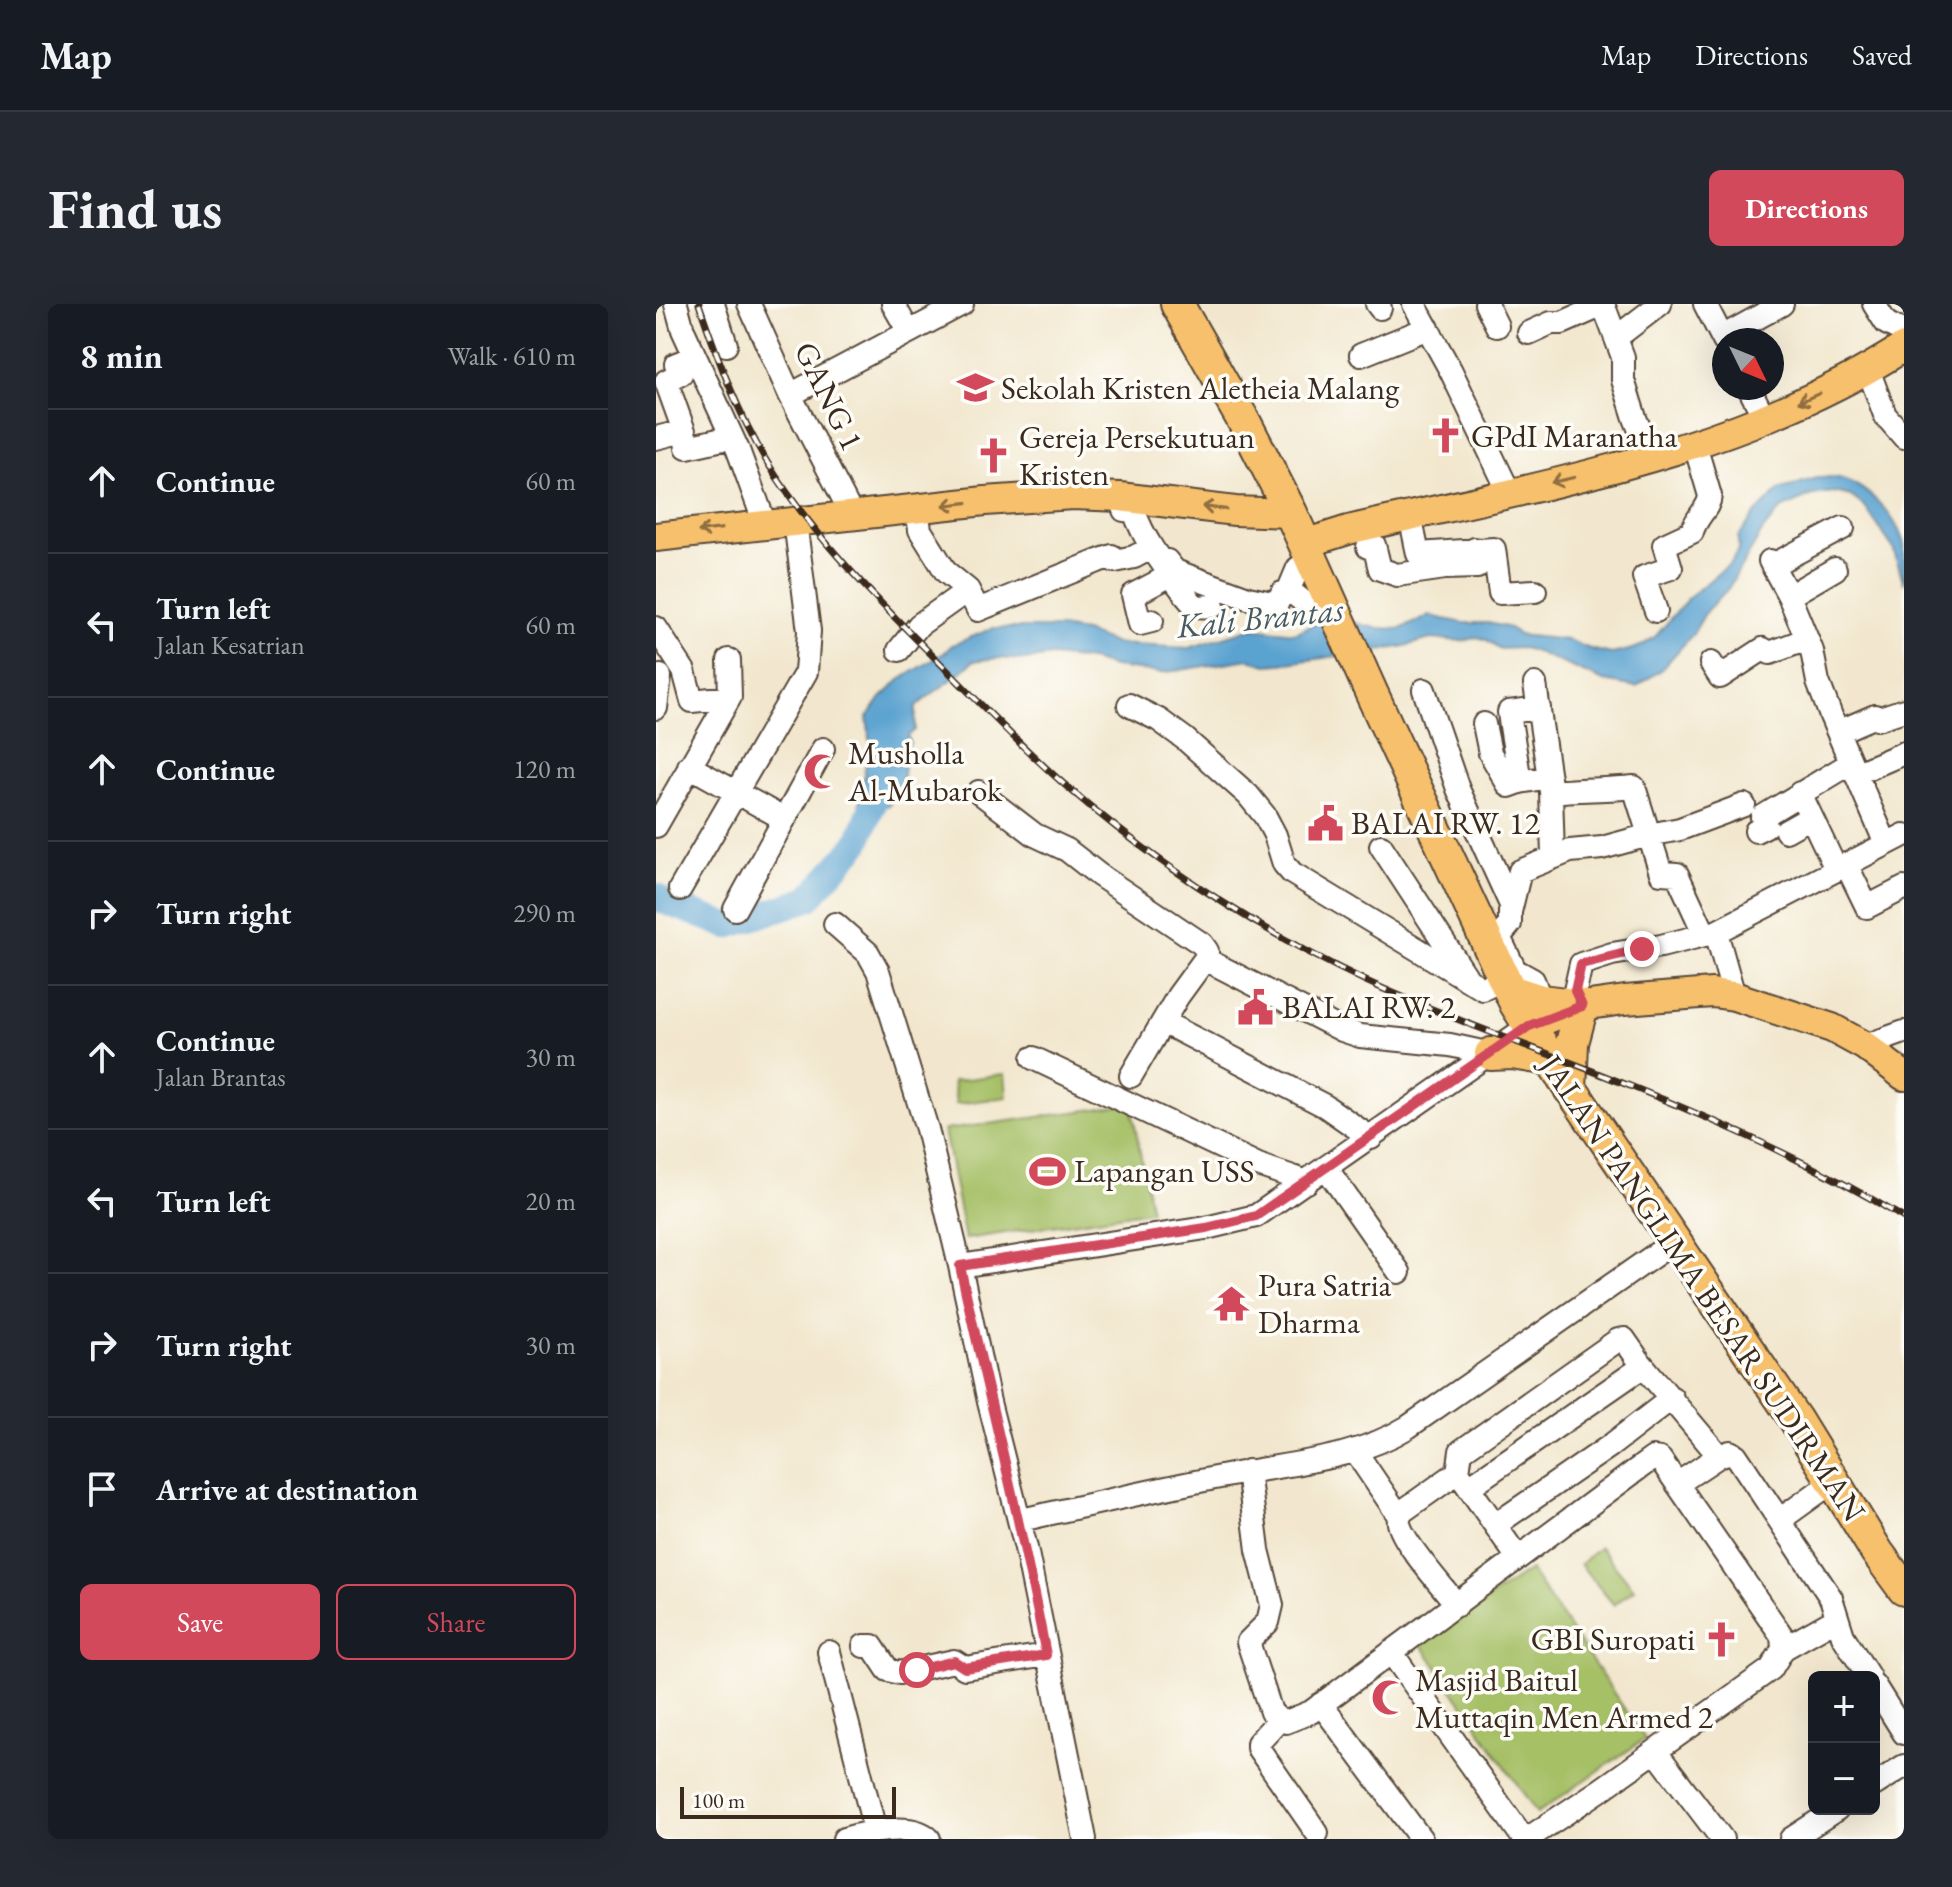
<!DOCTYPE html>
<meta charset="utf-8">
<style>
body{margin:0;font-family:"EB Garamond",serif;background:#242831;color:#f1f3f6}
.controls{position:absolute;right:24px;bottom:24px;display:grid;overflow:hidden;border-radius:12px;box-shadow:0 8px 32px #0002}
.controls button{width:72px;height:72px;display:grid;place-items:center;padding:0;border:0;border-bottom:2px solid #363941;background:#171b24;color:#f1f3f6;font:40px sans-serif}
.compass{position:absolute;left:1056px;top:24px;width:72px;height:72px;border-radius:50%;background:#171b24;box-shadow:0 8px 32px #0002;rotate:133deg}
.scale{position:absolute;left:24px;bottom:20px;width:216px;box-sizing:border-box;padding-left:8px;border:4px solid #3b2a1e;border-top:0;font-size:22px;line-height:28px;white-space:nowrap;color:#3b2a1e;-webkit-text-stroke:6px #fdfcf7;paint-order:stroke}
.stop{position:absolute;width:24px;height:24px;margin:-18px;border:6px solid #d1495b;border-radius:50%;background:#fff}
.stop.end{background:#d1495b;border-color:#fff;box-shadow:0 2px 8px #0008}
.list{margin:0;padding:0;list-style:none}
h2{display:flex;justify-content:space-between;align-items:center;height:104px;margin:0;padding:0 32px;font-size:34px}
h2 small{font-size:26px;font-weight:400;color:#9ea1a6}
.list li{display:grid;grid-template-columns:52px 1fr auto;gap:24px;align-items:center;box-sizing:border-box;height:144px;padding:0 32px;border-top:2px solid #363941}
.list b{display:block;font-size:30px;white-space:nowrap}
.list p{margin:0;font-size:26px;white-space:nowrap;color:#9ea1a6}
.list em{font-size:26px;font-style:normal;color:#9ea1a6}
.actions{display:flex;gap:16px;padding:24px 32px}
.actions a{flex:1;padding:18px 0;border:2px solid #d1495b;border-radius:12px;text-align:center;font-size:28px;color:#d1495b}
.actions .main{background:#d1495b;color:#fff}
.icon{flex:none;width:44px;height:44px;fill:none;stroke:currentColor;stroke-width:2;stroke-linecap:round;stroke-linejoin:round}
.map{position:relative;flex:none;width:1248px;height:1535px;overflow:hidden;border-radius:12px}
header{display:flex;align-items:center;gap:48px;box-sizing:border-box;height:112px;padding:0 40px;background:#171b24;border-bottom:2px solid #363941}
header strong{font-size:38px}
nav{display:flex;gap:44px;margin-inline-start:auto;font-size:28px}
.intro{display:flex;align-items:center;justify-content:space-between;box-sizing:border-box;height:192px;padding:0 48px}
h1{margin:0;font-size:56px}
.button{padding:20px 36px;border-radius:12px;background:#d1495b;color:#fff;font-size:28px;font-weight:700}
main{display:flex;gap:48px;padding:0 48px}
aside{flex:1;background:#171b24;border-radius:12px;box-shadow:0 8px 32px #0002}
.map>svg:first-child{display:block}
</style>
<header>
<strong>Map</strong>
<nav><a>Map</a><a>Directions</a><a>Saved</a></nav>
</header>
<div class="intro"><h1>Find us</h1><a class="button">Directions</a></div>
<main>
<aside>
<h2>8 min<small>Walk · 610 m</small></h2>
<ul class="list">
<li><svg class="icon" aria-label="ahead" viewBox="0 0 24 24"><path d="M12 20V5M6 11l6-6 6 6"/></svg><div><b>Continue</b></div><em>60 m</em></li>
<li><svg class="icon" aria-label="left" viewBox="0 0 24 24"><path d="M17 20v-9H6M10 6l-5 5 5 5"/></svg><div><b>Turn left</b><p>Jalan Kesatrian</p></div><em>60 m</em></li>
<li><svg class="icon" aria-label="ahead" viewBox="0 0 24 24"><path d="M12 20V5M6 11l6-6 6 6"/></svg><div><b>Continue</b></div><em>120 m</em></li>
<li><svg class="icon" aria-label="right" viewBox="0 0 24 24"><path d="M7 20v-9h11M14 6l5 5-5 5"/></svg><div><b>Turn right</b></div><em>290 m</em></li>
<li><svg class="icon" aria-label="ahead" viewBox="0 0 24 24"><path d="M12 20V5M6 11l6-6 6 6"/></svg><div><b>Continue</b><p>Jalan Brantas</p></div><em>30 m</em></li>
<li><svg class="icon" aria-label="left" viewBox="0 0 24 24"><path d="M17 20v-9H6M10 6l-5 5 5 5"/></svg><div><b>Turn left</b></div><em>20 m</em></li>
<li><svg class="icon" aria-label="right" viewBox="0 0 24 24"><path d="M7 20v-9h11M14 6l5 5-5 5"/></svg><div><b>Turn right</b></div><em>30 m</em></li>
<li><svg class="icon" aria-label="arrive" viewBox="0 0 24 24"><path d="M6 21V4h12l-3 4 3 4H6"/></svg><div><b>Arrive at destination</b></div></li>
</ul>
<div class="actions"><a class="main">Save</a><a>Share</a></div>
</aside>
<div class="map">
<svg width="1248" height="1535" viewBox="0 0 1248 1535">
<rect width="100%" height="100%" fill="#fdfcf7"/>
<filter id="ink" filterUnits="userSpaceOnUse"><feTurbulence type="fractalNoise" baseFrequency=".0125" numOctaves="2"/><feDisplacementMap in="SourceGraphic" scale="16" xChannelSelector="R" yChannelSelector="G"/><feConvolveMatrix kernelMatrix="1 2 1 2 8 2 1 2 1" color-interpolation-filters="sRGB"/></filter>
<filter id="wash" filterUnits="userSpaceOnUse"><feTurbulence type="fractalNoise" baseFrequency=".006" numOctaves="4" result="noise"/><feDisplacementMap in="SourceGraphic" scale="32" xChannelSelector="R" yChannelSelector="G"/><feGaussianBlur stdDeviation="1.8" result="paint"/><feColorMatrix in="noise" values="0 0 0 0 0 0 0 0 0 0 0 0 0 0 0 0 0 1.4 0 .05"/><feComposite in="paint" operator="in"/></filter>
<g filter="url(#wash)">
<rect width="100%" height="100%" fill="#f2e7ce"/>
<path fill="#a6c066" stroke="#707542" stroke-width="2" d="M349 770 351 793 300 800 297 777Z
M475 800 495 907 309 935 288 826Z
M944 1243 978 1285 958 1301 924 1260Z
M874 1266 989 1435 881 1509 765 1340Z"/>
<path fill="#5aa2d0" stroke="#4a6677" stroke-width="2" d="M1178 173C1208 178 1241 211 1248 241 1248 253 1248 268 1248 280L1237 244 1209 203 1195 192 1178 188 1156 191 1125 205 1107 226 1072 285 1051 306 1037 330 1005 366 980 383 948 377 883 349 867 344 844 345 829 335 820 333 808 337 775 335 745 343 624 360 610 361 594 355 505 369 458 363 435 356 395 352 369 356 342 354 317 357C301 375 278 386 260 403L259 426 252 432 254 439 249 450 247 472 233 502 203 500 209 463 216 448 211 414 225 394 245 375 288 349 296 341 337 324H403L429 328 460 340 533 344 596 324 640 329 657 320 692 317 720 324 744 325 774 312 808 319H832L854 324 863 331 912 336 934 345 956 350 973 346 985 342 1000 332 1033 293 1075 259 1082 246V233L1100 209 1123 186 1160 174Z"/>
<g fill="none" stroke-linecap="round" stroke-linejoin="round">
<path stroke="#5aa2d0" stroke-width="26" d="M0 592 7 597 72 622 152 595 201 540 230 468"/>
</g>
</g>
<g filter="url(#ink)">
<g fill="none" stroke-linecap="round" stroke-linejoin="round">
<defs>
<path id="minor" d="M20 0 27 26 82 146 109 220
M57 0 70 41
M93 0 134 91 196 211
M237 0 253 28
M721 0 724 4
M758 0 795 67 853 188
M830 0 841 22
M947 0 967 53V76L979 114 995 153
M1049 0 1068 37
M1218 0 1230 19 1248 28
M873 29 895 19H906L947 1
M961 33 1004 0
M1066 33 1126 0
M705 51 772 24
M1212 65 1229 111 1248 133
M1093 84 1108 113
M134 91 306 0
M28 127 10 77 25 70 20 60 39 53
M0 134 28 127 31 143 76 133
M464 193 468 206 478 207C488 236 505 258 523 282 528 288 532 297 539 301 544 304 552 302 557 302
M261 204 264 226 290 268 312 286 322 306 442 257 456 252 459 257 478 253 495 244
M754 211 762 250 838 245 844 289 879 287
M712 243 718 241 724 265 741 271 789 264 821 263 819 245
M511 257 519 267 592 294 621 300 626 289
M1114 257 1133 292 1156 347 1162 378 1175 412 1230 540
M1117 261 1187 224
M634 283 642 264 656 258
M633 286 654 303
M1133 292 1179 265
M1000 307 988 273 1015 264 1008 241 1036 228C1040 212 1053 205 1054 192L1039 141
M496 317 484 320 477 291 513 272
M0 324 28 367 36 397 74 393
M243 346 263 321 312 286
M1055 359 1064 373 1107 345 1114 349 1151 335
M879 380 895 488 897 552
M768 386 802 485 855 601
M473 401 503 416 529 435 592 491 609 512 619 531 628 560 636 569 827 685 848 675
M0 404 4 372
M883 404 853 408 854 416 864 478 893 473
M828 420 834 449 853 482 864 478
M1182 428 1219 412 1221 415 1248 406
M33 462 128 515
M1199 470 1248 449
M323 488 379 531 411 546 443 571 546 640 551 647 549 655 686 726 704 732 794 741 835 750
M895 488C923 485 950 486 978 483L1005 569 1021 570 1049 631
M1144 489 1180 565
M0 522 74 393 73 356
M1100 527 1110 522 1106 513 1195 459
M1130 527 1155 513
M725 542 810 672
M1190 560 1211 603 1248 584
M24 585 150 368 153 327 139 217
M79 605 167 445
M179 620 212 649 222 667 271 825 304 962 333 1098 370 1244 429 1535
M1060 628 1078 692
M885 697 877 676 859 666 843 633 854 620V608L864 567 914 547 946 544 993 531 1024 525 1088 501
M926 702 919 687 925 660 956 650 1005 642 1060 628 1248 531
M507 718 669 802 715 834
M1209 742 1248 728
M377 754 602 861 651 878
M475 772 522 692 549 655
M671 865 743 968
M304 962 550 924 600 912 873 722
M984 1058 1063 1152
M699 1147 743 1212
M592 1167 602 1246 616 1301 612 1318 592 1338 615 1408 623 1416 630 1418 655 1408 979 1167 997 1154 1004 1155 1126 1332 1127 1345 1115 1365 943 1487 871 1535
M1021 1180 1063 1152 1074 1148 1080 1151 1175 1294 1187 1332 1213 1373
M813 1183 982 1066 984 1058 968 1035 962 1036 805 1147 802 1168 862 1254
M1125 1215 1179 1176
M364 1216C434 1201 504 1184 575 1171 635 1159 698 1156 752 1123L1019 937
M839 1221 954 1142 1016 1094
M801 1301C788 1284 746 1238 743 1219 742 1212 743 1213 747 1207L802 1168
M208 1342H216L232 1366 243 1369 298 1357 309 1364 390 1351
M1127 1345 1180 1315
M173 1348 219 1526
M735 1348 868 1535
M1218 1381 1248 1429
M665 1400 765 1535
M623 1416 602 1439V1444L661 1529
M1000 1448 1066 1535
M1218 1481 1248 1462
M188 1535C208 1529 257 1517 273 1535
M1135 1535 1181 1505"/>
<path id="major" d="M0 233 329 197 417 191 464 193 579 207 635 209
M648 240 692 226C881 182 1082 150 1248 43
M873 722 926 702 969 696 1056 689 1078 692 1176 724 1209 742 1248 772"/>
<path id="highway" d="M521 0 590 121 635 209 715 388 860 700 895 756 1139 1115 1221 1248 1248 1285
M854 687 885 697 926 702 916 739 914 785
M835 750 856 749 894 755"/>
</defs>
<use href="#minor" stroke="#564638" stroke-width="26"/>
<use href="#major" stroke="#564638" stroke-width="32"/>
<use href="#highway" stroke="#564638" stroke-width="36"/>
<use href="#minor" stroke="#fff" stroke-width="22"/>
<use href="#major" stroke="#f7c06c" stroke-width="28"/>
<use href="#highway" stroke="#f7c06c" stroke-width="32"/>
<defs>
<path id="rail" d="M43 0C62 55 81 108 111 158 156 231 219 294 279 354 322 397 363 441 409 481 499 559 602 626 710 677 786 712 866 739 944 770 1048 811 1152 856 1248 914"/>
</defs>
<use href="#rail" stroke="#3b2a1e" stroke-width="7"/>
<use href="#rail" stroke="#fdfcf7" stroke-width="4" stroke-dasharray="12" stroke-linecap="butt"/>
</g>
<defs><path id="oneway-shaft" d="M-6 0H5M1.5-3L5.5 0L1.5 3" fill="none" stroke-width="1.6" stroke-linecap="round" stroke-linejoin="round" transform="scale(2)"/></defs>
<g stroke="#906e41">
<use href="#oneway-shaft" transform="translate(1153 94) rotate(156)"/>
<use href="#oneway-shaft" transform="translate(907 176) rotate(167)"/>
<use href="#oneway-shaft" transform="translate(299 200) rotate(173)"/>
<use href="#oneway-shaft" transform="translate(558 204) rotate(-173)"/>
<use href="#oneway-shaft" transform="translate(54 226) rotate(173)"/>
</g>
</g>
<g fill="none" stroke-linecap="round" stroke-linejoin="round" filter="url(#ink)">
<path stroke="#d1495b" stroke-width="10" d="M261 1366 298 1357 309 1364 390 1351C366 1220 332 1092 304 962L550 924 600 912 873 722 926 702 919 687 925 660 986 645"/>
</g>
<defs>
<symbol id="school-bare" viewBox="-9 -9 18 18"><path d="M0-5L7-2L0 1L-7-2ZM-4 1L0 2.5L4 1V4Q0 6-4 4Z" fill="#d1495b" stroke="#fdfcf7" stroke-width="2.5" paint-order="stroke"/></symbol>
<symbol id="church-bare" viewBox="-9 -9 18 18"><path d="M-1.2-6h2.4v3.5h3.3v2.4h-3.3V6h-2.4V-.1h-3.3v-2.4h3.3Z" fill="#d1495b" stroke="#fdfcf7" stroke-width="2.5" paint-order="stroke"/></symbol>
<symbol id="mosque-bare" viewBox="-9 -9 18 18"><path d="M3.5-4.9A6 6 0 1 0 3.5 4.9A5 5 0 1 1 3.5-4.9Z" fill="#d1495b" stroke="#fdfcf7" stroke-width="2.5" paint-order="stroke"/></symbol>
<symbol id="civic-bare" viewBox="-9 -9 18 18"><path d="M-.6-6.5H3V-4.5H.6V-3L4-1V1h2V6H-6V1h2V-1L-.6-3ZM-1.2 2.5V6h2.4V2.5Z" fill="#d1495b" stroke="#fdfcf7" stroke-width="2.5" paint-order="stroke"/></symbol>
<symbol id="stadium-bare" viewBox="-9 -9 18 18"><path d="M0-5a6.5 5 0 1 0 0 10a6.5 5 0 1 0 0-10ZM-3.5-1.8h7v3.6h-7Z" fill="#d1495b" stroke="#fdfcf7" stroke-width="2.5" paint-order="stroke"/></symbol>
<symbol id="temple-bare" viewBox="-9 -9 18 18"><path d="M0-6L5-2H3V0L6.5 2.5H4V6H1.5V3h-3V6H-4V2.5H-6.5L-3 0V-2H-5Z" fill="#d1495b" stroke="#fdfcf7" stroke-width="2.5" paint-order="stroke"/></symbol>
</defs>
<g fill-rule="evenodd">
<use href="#school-bare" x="294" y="58" width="51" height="51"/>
<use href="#church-bare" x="764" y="106" width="51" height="51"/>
<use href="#church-bare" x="312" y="126" width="51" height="51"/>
<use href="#mosque-bare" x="140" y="442" width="51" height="51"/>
<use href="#civic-bare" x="644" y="494" width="51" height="51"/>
<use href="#civic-bare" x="574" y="678" width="51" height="51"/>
<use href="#stadium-bare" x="366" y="842" width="51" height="51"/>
<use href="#temple-bare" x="550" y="974" width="51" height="51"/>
<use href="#church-bare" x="1040" y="1310" width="51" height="51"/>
<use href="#mosque-bare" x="708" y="1368" width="51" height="51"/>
</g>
<g text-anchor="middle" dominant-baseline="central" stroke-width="7" stroke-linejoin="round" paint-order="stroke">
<g font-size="32" fill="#3b2a1e" stroke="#fdfcf7" text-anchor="start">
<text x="345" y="84">Sekolah Kristen Aletheia Malang</text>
<text x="815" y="132">GPdI Maranatha</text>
<text x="363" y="133">Gereja Persekutuan<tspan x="363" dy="37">Kristen</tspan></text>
<text x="192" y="449">Musholla<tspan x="192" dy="37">Al-Mubarok</tspan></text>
<text x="695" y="519">BALAI RW. 12</text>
<text x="626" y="703">BALAI RW. 2</text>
<text x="418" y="867">Lapangan USS</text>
<text x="602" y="981">Pura Satria<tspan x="602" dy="37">Dharma</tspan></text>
<text x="1039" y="1335" text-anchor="end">GBI Suropati</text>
<text x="759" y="1376">Masjid Baitul<tspan x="759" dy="37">Muttaqin Men Armed 2</tspan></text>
</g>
<g font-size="32" fill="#3b2a1e" stroke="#fdfcf7">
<text transform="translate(173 92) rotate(64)">GANG 1</text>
<text transform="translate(1047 984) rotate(56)">JALAN PANGLIMA BESAR SUDIRMAN</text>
</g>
<g font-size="34" font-style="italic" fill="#475a65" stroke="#fdfcf7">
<text transform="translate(604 313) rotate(-6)">Kali Brantas</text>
</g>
</g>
</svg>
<div class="controls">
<button>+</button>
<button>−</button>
</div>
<svg class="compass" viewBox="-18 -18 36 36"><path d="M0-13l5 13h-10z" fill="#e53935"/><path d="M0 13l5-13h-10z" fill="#9ea1a6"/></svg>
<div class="scale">100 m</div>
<div class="stop" style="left:261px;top:1366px"></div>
<div class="stop end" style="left:986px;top:645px"></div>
</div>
</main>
